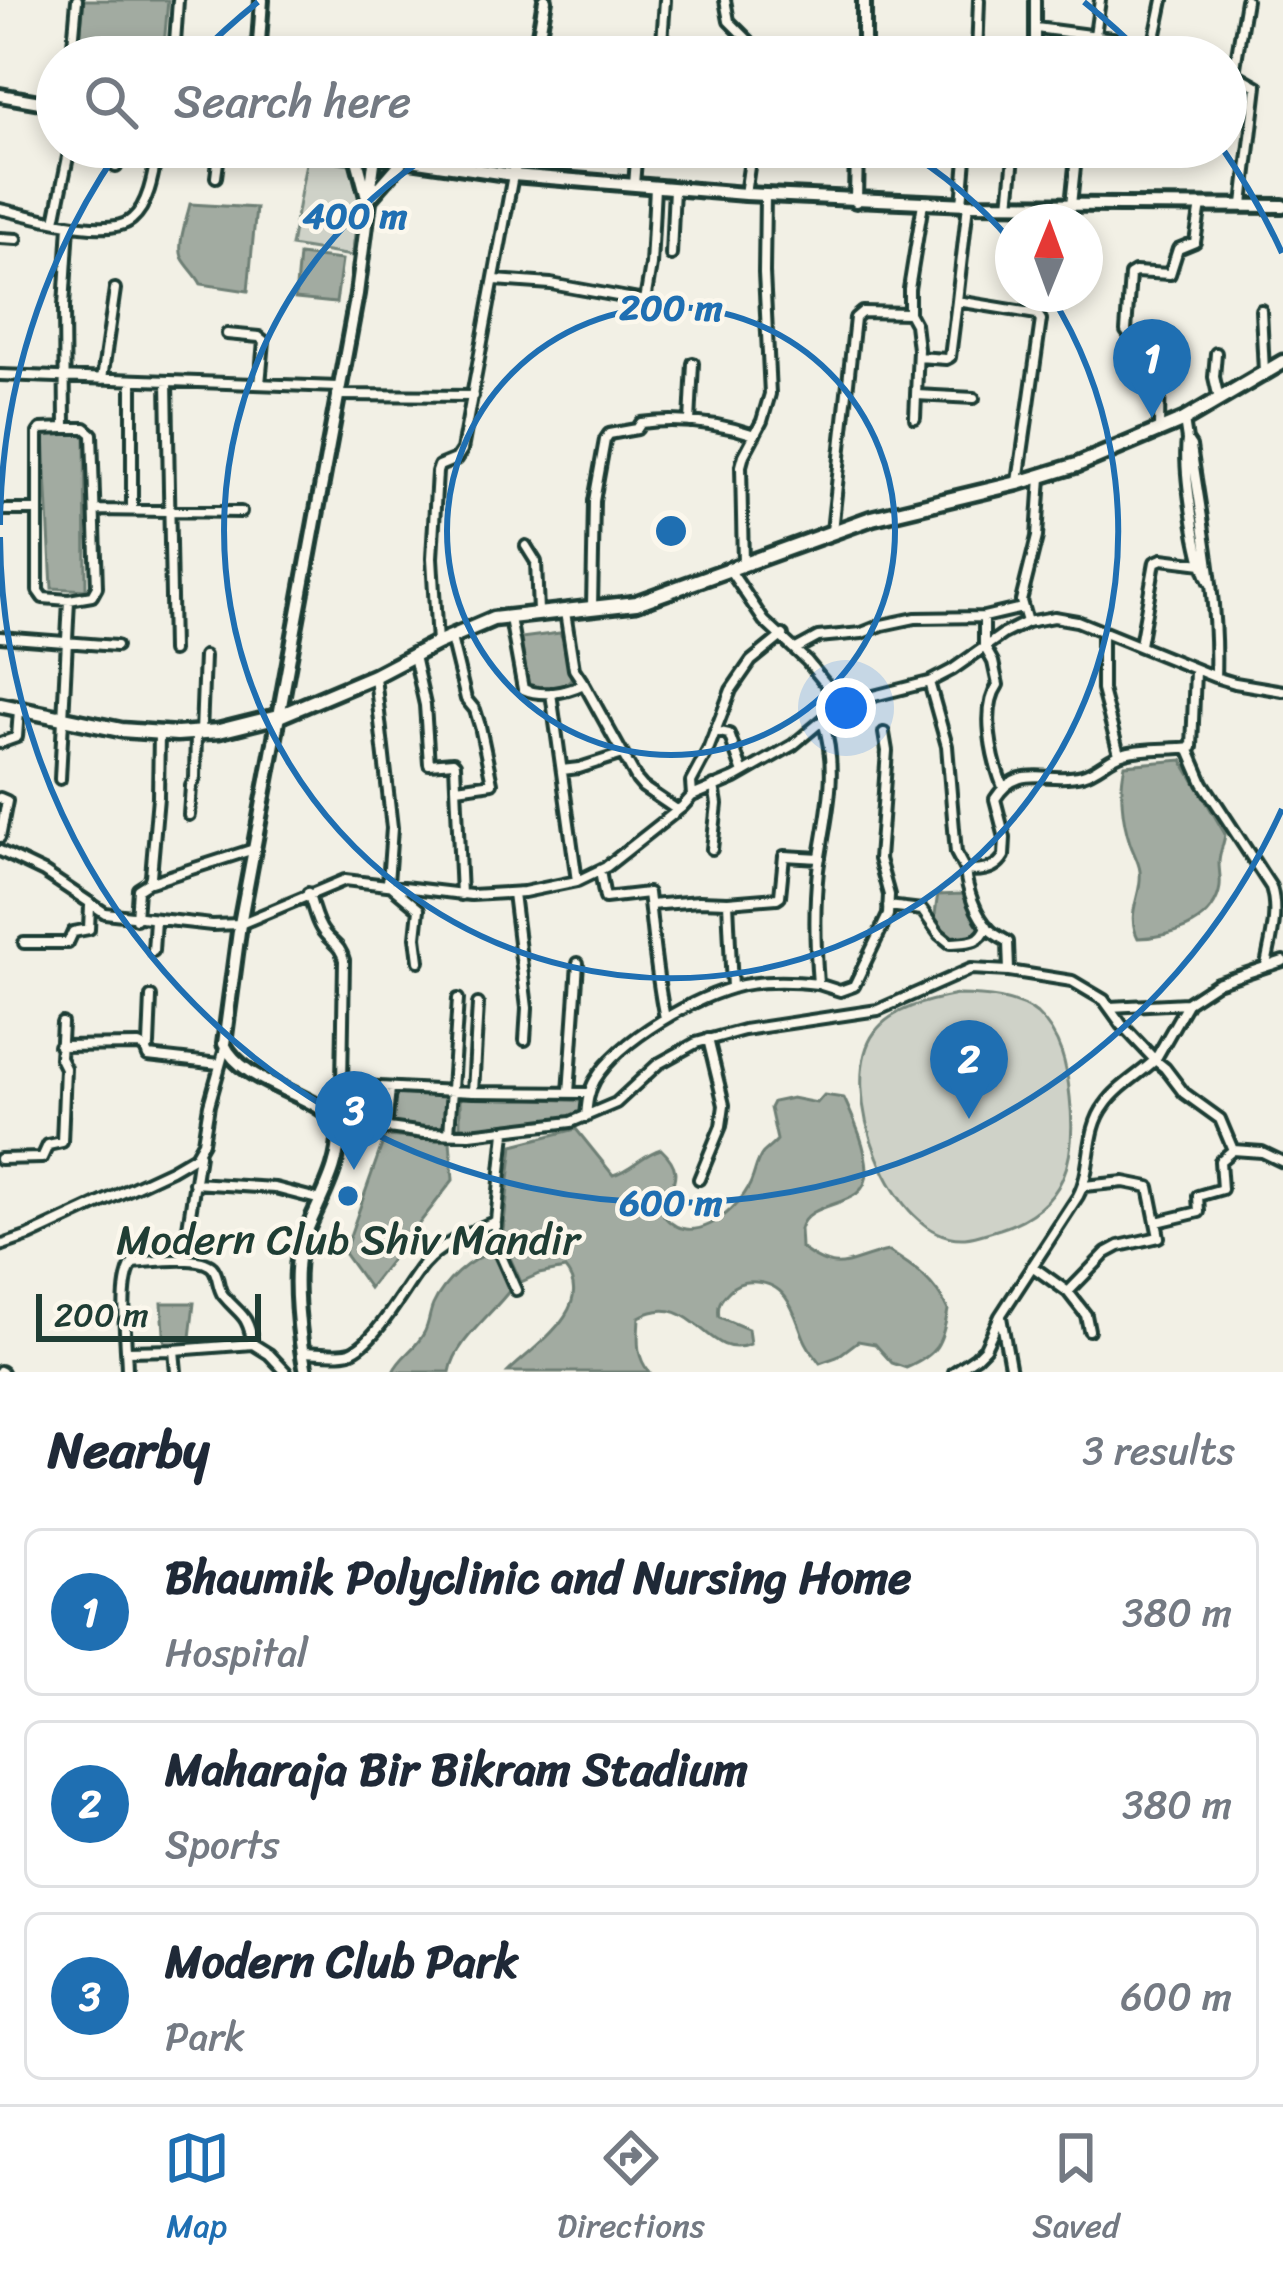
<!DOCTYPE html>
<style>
body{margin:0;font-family:Sriracha,sans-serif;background:#f2f2f3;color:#1f2937}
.compass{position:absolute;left:995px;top:204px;width:108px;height:108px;border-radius:50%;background:#fff;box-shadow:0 6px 18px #0003;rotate:1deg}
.scale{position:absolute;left:36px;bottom:30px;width:225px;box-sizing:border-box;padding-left:12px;border:6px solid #1f3d34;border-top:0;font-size:33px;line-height:42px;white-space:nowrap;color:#1f3d34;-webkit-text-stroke:9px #fbf7ec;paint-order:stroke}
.you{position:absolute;left:846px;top:708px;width:42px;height:42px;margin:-30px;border:9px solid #fff;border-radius:50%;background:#1a73e8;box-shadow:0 0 0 18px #1a73e833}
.badge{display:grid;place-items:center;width:78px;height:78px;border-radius:50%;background:#1f6fb2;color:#fff;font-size:39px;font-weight:700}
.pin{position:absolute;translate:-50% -99px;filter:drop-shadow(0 3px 6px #0008)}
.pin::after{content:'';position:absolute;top:63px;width:42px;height:36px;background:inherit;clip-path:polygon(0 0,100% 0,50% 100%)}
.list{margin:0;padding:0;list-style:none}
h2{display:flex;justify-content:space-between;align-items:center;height:156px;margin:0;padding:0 48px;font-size:51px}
h2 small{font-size:39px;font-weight:400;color:#747a83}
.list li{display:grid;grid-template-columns:78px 1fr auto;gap:36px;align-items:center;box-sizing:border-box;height:168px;margin:0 24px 24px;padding:0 24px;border:3px solid #e0e1e3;border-radius:18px}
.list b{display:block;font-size:45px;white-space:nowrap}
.list p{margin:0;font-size:39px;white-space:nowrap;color:#747a83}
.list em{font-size:39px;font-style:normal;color:#747a83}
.icon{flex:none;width:66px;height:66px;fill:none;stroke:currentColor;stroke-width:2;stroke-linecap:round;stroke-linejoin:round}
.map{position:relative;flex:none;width:1283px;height:1372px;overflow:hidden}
.search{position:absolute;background:#fff;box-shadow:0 6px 18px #0003;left:36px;right:36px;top:36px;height:132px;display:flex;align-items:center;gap:30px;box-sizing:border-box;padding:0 42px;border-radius:66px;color:#747a83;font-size:45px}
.sheet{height:732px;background:#fff}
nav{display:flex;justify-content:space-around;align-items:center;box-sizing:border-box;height:168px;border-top:3px solid #e0e1e3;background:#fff;font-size:33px;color:#747a83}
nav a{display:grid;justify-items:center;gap:6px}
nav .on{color:#1f6fb2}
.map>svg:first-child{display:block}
</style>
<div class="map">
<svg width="1283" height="1372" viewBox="0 0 1283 1372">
<rect width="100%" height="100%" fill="#f2f0e5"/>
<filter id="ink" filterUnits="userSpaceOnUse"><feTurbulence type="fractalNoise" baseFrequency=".00833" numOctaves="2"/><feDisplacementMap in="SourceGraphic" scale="24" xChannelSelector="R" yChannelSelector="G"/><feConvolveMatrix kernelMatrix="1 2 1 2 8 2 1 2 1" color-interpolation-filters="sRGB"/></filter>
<g filter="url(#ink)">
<path fill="#cfd2c8" stroke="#77887e" stroke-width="3" d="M307 157 356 165 362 182 352 256 291 246Z
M957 995C981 995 1018 998 1037 1014 1061 1036 1067 1067 1070 1097 1077 1159 1066 1208 1000 1229 989 1232 976 1237 965 1238 891 1243 835 1085 875 1032 892 1008 930 1000 957 995Z"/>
<path fill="#a2aba1" stroke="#6e7f75" stroke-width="3" d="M84 0H168L163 57H78Z
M190 204 256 208 248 291 201 284C196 274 187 267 182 257 177 244 187 218 190 204Z
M299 255 342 260 336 303 295 299Z
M44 434H85L86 590 52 588Z
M560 633 569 653 571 679C560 691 542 687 527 686L521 638Z
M1182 760 1225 834C1224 844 1219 853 1219 863 1219 873 1222 883 1219 892 1210 926 1169 937 1138 938 1125 912 1143 895 1140 871 1139 862 1133 852 1130 843 1122 819 1119 789 1125 765Z
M962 894 969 897 987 933V939C968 945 939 941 935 917 935 914 937 898 938 895Z
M346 1089 389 1092 385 1119 344 1112Z
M400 1091 447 1095 446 1128 389 1125 394 1099Z
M460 1095 583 1101 585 1110C561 1127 491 1127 460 1127Z
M824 1095 844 1098C854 1120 866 1145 867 1170 868 1212 809 1196 800 1229 800 1231 801 1245 801 1248 839 1277 847 1260 888 1251 915 1267 935 1282 948 1310 942 1344 937 1355 906 1368L892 1363 875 1344 858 1341 837 1357 820 1363C814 1355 808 1348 804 1338 794 1314 789 1284 756 1282 745 1281 736 1283 729 1291 720 1300 717 1305 719 1317L748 1329 750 1344C706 1363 695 1288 639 1317 638 1338 635 1355 649 1372H508C532 1348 597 1307 565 1269L539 1274 521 1282 502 1240 513 1145 576 1129 613 1175C631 1170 643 1154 661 1149 690 1176 665 1186 664 1216 690 1248 732 1216 748 1188 755 1177 755 1162 763 1153 768 1148 773 1145 777 1140L770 1108 773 1102 792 1098 817 1103Z
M385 1136 450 1141 453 1180 369 1288 344 1253Z
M492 1253 510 1290C491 1315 455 1342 450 1372H393C400 1356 416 1349 424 1333 429 1324 429 1314 433 1305 443 1283 469 1258 492 1253Z
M162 1303H194L189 1346 165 1347Z"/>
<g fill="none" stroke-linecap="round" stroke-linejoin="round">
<defs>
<path id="minor" d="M725 0 729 21 749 41 754 57
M1035 0V57
M1036 28 1120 39 1178 57
M1095 35 1100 0
M1153 48 1163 0
M72 57 77 0
M174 57 178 0
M661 57 665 0
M977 57 979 0
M1226 71 1234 73 1246 0
M1234 73 1257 86 1243 204
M116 167 117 147
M216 177 220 147
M634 185 637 147
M745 194 752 147
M962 204 967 147
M968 204 957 301 1037 314 1041 320 1018 482
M1009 205 1015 147
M1071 205 1077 147
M0 209C29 215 109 240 132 219 150 204 154 169 158 147
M55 221 70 147
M0 238 17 239
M671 255 674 188
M495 280 551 284 645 301 651 265 655 187
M1261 310 1264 372
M227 334 259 337 264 341 260 384
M1216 353 1214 377 1219 399
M918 357 946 359 950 357 957 301
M0 375 338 387
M102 379 115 289
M167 381 172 651
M337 395 473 396
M916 395 974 398
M915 418 918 349 915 324 909 313V289L923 203
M1184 420 1187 440 1191 446C1202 523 1218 599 1215 677L1235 683 1283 691
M690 422 693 363
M65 428H85L92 434 97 587 92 596 69 600 43 598 38 591V433L41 429 65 428 64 306 69 225
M1159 431 1160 343 1158 339 1130 336 1126 331 1130 275 1135 272 1170 274 1178 249 1195 242 1201 205
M1187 440C1183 468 1196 557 1209 582
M0 510H38
M95 510 241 512
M132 510V380
M832 531 855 318 862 312 909 313
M526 546 536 562 538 612
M743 564 741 466 744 455 762 421 770 394 764 273 765 195
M729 569 764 621 807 661 842 704
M592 607 594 501 605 440 609 434 637 429 641 423C680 418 718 423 755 435
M984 617V646L993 662 998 685C981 709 992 759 1003 787
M510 618 523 689C542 697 565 693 584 684L574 669 565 612
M1027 622 1021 601 1037 537 1041 477
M1102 631V690L1119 754
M0 637 116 646
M451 638 466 699 475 710 480 726 492 783 457 788
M437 643 432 558 437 472 439 466 456 459 462 450 513 175
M1140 645 1155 562 1162 559 1202 564
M796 649 818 637 862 633 882 625 915 618 984 617 1022 608
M414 656 425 705 429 764 453 762 455 764 461 895
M375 677 392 828 388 883 419 909 416 937 419 961
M929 682 947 746 956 853 965 870C980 872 996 870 1004 856L1005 838 995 799C1019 761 1047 784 1082 775 1098 771 1109 757 1125 753 1146 747 1170 750 1192 747L1195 671
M584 684 637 780 643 787 677 810
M551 693 577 881
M823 721C840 774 825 818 818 870 814 907 815 946 818 984L840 991 854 986 888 915 889 895 879 859 887 751 884 733
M715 731 729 734 743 773
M201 733 204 656
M0 743 17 737 19 710
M1188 748 1203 783 1271 887C1279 913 1271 939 1266 965
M562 770 579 768 623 754
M60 779 69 600
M692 796 691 782 708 750 731 690 751 661 783 635
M0 798 7 801 0 837
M189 815 191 786 195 778 196 734
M712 849 717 804 714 786
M0 851 44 872 105 913 212 925 240 924 345 880 471 895 524 892 577 881 606 867 682 807 692 796 735 778 793 745 842 704 929 682 952 670 1003 634 1027 622 1054 617 1077 621 1215 677
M965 870C967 890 976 916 990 930 995 935 1002 938 1008 942L1009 971
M600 871 605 898 648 893C653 934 656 976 665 1018
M151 882 254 849
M308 893C313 906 316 924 325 934 334 945 340 945 344 960L342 1085 337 1121
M513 893 527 1008 525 1040
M650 905 699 901 728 902
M888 906 922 910 939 934 950 943C967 942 981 944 987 926
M136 919 138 889 149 882 151 876 158 797 159 733
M24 943H68L73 932 89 929 90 906
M153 951 155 920
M1283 961 1217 983 1188 1002 1155 1060 1165 1068 1184 1093 1220 1119 1233 1150 1262 1152 1283 1162
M732 988 728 902 777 898 780 896 784 856 820 858
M1110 1007 1187 1003
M59 1046 139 1045 145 1048 148 1056 219 1064
M146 1048 149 1045 151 997
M342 1085 473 1092 588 1093
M473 1092 478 1004
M569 1093 578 963
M586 1117C587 1104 588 1092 595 1080 620 1039 696 996 743 985 768 980 792 981 818 984
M339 1124 353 1123 424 1133 470 1134 571 1122 616 1103 658 1064 696 1043 744 1030 878 1010 971 969 1009 971 1072 981 1104 1000 1122 1025 1155 1060C1139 1075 1117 1087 1105 1105 1085 1131 1093 1168 1078 1196L1000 1316 985 1348 976 1357 954 1372
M386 1129 390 1088
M505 1132 494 1240 516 1290
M449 1134 458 999
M0 1159 42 1158 48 1145 62 1142 65 1068 60 1058 62 1023
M699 1179 721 1126 724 1105 708 1039
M194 1183 275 1188 321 1200
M1157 1222 1199 1212 1198 1196 1222 1189 1220 1161 1233 1150
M0 1246 29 1236 171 1170 195 1156 203 1142 209 1105 225 1048
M183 1260 199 1155
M1032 1266 1068 1292 1106 1253 1119 1246 1159 1237 1149 1187 1124 1182 1084 1186
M1068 1292 1086 1315 1089 1330
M1001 1317 1011 1372
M127 1351 174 1350
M302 1352C316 1352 337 1356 350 1352 376 1343 406 1285 423 1265 442 1243 471 1232 496 1221
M0 1371 2 1372
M127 1372C127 1345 118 1283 133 1263 151 1262 198 1254 212 1267 219 1274 217 1287 223 1295 241 1317 247 1312 253 1344
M176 1372 174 1350 253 1344 269 1354 286 1372"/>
<path id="tertiary" d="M258 57 262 0
M535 57 545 0
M864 57V0
M0 95 57 105
M322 147 513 175 745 194 968 204 1283 206
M355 152 367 197
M513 175 518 147
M370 198 404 159
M856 201 857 147
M279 716 357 294 375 155"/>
<path id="secondary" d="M279 716 240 924 224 1044C243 1085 312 1091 339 1124 343 1171 313 1207 300 1249 292 1277 300 1343 306 1372"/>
<path id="primary" d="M0 705 121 730 177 734 219 731 279 716 374 676 437 643 493 619 636 603 872 518 1018 483 1077 465 1184 420 1283 362"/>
</defs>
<use href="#minor" stroke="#1f3d34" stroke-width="16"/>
<use href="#tertiary" stroke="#1f3d34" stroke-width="20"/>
<use href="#secondary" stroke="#1f3d34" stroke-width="20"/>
<use href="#primary" stroke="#1f3d34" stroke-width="21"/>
<use href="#minor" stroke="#fbf7ec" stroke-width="8"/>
<use href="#tertiary" stroke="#fbf7ec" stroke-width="10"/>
<use href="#secondary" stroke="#fbf7ec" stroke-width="10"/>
<use href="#primary" stroke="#fbf7ec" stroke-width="12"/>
</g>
</g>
<g fill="none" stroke="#1f6fb2" stroke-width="6">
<circle cx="671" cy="531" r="224"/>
<path d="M901 148A447 447 0 0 1 1011 241M1050 294A447 447 0 1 1 441 148"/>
<path d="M1282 809A671 671 0 0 1 0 537M0 525A671 671 0 0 1 118 151M197 57A671 671 0 0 1 258 2M1084 2A671 671 0 0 1 1145 57M1224 151A671 671 0 0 1 1282 253"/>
</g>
<circle fill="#1f6fb2" stroke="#fbf7ec" stroke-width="4.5" cx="348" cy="1196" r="12"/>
<g text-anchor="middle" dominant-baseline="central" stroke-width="9" stroke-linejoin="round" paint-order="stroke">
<g font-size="42" fill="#1f3d34" stroke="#fbf7ec">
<text x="348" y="1240">Modern Club Shiv Mandir</text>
</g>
</g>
<circle cx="671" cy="531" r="18" fill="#1f6fb2" stroke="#fbf7ec" stroke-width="6"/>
<g font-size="36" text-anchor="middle" font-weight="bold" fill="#1f6fb2" stroke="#fbf7ec" stroke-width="9" stroke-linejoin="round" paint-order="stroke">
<text x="355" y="228">400 m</text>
<text x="671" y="320">200 m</text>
<text x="671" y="1215">600 m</text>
</g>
</svg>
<svg class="compass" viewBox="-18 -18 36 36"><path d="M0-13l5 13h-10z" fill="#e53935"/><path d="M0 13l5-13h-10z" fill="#747a83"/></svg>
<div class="scale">200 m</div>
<div class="you"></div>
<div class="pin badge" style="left:1152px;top:418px">1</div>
<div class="pin badge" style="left:969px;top:1119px">2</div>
<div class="pin badge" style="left:354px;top:1170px">3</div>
<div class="search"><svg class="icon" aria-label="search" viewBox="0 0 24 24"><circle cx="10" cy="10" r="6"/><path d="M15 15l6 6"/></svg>Search here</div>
</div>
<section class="sheet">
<h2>Nearby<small>3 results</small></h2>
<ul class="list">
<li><span class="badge">1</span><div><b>Bhaumik Polyclinic and Nursing Home</b><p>Hospital</p></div><em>380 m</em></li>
<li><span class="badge">2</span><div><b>Maharaja Bir Bikram Stadium</b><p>Sports</p></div><em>380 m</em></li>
<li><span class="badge">3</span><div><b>Modern Club Park</b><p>Park</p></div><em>600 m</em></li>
</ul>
</section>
<nav>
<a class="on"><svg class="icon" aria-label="map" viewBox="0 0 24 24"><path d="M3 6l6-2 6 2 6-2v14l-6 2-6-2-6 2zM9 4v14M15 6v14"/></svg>Map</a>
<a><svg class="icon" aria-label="directions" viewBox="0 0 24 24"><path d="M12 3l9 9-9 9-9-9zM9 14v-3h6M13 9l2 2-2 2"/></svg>Directions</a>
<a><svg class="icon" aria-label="saved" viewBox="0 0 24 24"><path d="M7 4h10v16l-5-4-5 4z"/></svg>Saved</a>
</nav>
